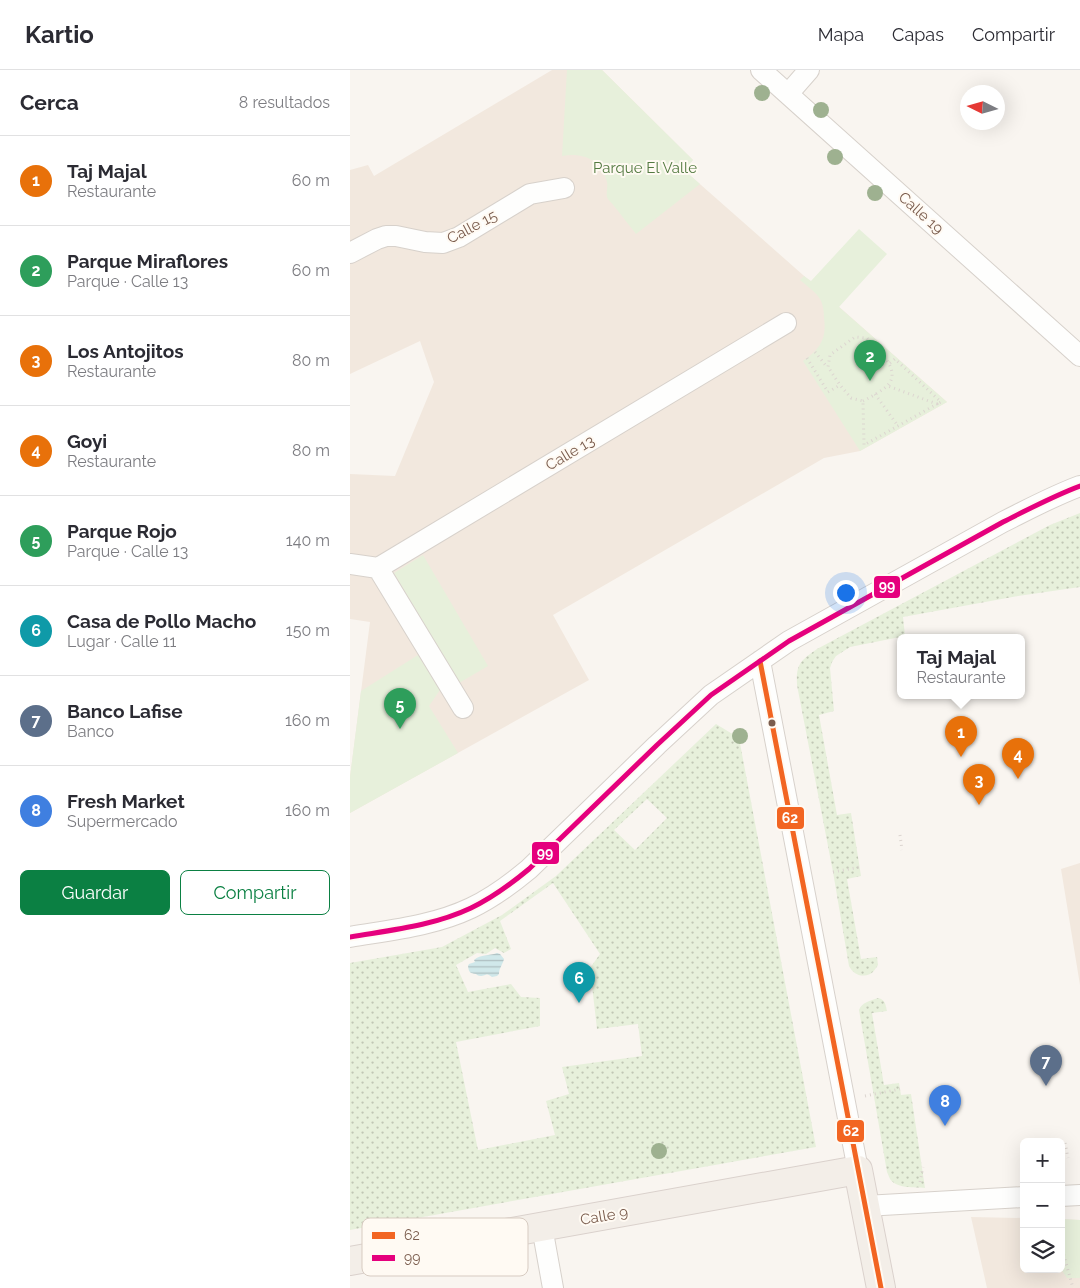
<!DOCTYPE html>
<html lang="es">
<meta charset="utf-8">
<style>
body{margin:0;font-family:Raleway,sans-serif;background:#f2f2f3;color:#2b2b33}
.controls{position:absolute;right:15px;bottom:15px;display:grid;overflow:hidden;border-radius:8px;box-shadow:0 5px 20px #0002}
.controls button{width:45px;height:45px;display:grid;place-items:center;padding:0;border:0;border-bottom:1px solid #e1e1e2;background:#fff;color:#2b2b33;font:25px sans-serif}
.compass{position:absolute;left:610px;top:15px;width:45px;height:45px;border-radius:50%;background:#fff;box-shadow:0 5px 20px #0002;rotate:275deg}
.you{position:absolute;left:495px;top:522px;width:18px;height:18px;margin:-12px;border:4px solid #fff;border-radius:50%;background:#1a73e8;box-shadow:0 0 0 8px #1a73e833}
.badge{display:grid;place-items:center;width:32px;height:32px;border-radius:50%;background:#0b8043;color:#fff;font-size:16px;font-weight:700}
.pin{position:absolute;translate:-50% -41px;filter:drop-shadow(0 1px 2px #0008)}
.pin::after{content:'';position:absolute;top:26px;width:18px;height:15px;background:inherit;clip-path:polygon(0 0,100% 0,50% 100%)}
.popup{position:absolute;left:547px;top:564px;width:128px;height:65px;box-sizing:border-box;display:grid;place-content:center;border-radius:8px;background:#fff;filter:drop-shadow(0 1px 4px #0005);font-size:16px;white-space:nowrap;color:#7c7c81}
.popup b{font-size:19px;color:#2b2b33}
.popup::after{content:'';position:absolute;left:50%;top:100%;margin-left:-10px;border:10px solid transparent;border-top-color:#fff}
.list{margin:0;padding:0;list-style:none}
h2{display:flex;justify-content:space-between;align-items:center;height:65px;margin:0;padding:0 20px;font-size:21px}
h2 small{font-size:16px;font-weight:400;color:#7c7c81}
.list li{display:grid;grid-template-columns:32px 1fr auto;gap:15px;align-items:center;box-sizing:border-box;height:90px;padding:0 20px;border-top:1px solid #e1e1e2}
.list b{display:block;font-size:19px;white-space:nowrap}
.list p{margin:0;font-size:16px;white-space:nowrap;color:#7c7c81}
.list em{font-size:16px;font-style:normal;color:#7c7c81}
.actions{display:flex;gap:10px;padding:15px 20px}
.actions a{flex:1;padding:11px 0;border:1px solid #0b8043;border-radius:8px;text-align:center;font-size:18px;color:#0b8043}
.actions .main{background:#0b8043;color:#fff}
.icon{flex:none;width:28px;height:28px;fill:none;stroke:currentColor;stroke-width:2;stroke-linecap:round;stroke-linejoin:round}
.map{position:relative;flex:none;width:730px;height:1218px;overflow:hidden}
header{display:flex;align-items:center;gap:30px;box-sizing:border-box;height:70px;padding:0 25px;background:#fff;border-bottom:1px solid #e1e1e2}
header strong{font-size:24px}
nav{display:flex;gap:28px;margin-inline-start:auto;font-size:18px}
main{display:flex}
aside{flex:1;background:#fff}
.map>svg:first-child{display:block}
</style>
<header>
<strong>Kartio</strong>
<nav><a>Mapa</a><a>Capas</a><a>Compartir</a></nav>
</header>
<main>
<aside>
<h2>Cerca<small>8 resultados</small></h2>
<ul class="list">
<li><span class="badge" style="background:#e8710a">1</span><div><b>Taj Majal</b><p>Restaurante</p></div><em>60 m</em></li>
<li><span class="badge" style="background:#2e9e5b">2</span><div><b>Parque Miraflores</b><p>Parque · Calle 13</p></div><em>60 m</em></li>
<li><span class="badge" style="background:#e8710a">3</span><div><b>Los Antojitos</b><p>Restaurante</p></div><em>80 m</em></li>
<li><span class="badge" style="background:#e8710a">4</span><div><b>Goyi</b><p>Restaurante</p></div><em>80 m</em></li>
<li><span class="badge" style="background:#2e9e5b">5</span><div><b>Parque Rojo</b><p>Parque · Calle 13</p></div><em>140 m</em></li>
<li><span class="badge" style="background:#0f9aa8">6</span><div><b>Casa de Pollo Macho</b><p>Lugar · Calle 11</p></div><em>150 m</em></li>
<li><span class="badge" style="background:#5c6f8a">7</span><div><b>Banco Lafise</b><p>Banco</p></div><em>160 m</em></li>
<li><span class="badge" style="background:#3f7fe0">8</span><div><b>Fresh Market</b><p>Supermercado</p></div><em>160 m</em></li>
</ul>
<div class="actions"><a class="main">Guardar</a><a>Compartir</a></div>
</aside>
<div class="map">
<svg width="730" height="1218" viewBox="0 0 730 1218">
<defs>
<pattern id="grass-dots" width="8" height="8" patternUnits="userSpaceOnUse" patternTransform="scale(1.25)"><rect width="8" height="8" fill="#e7f0db"/><path d="M2 2h.1M6 6h.1" fill="none" stroke="#c0c6b4" stroke-width="1.8" stroke-linecap="round"/></pattern>
<pattern id="water-rules" width="6" height="5" patternUnits="userSpaceOnUse" patternTransform="scale(1.25)"><rect width="6" height="5" fill="#d0e8ea"/><path d="M0 2.5h6" fill="none" stroke="#aebfc0"/></pattern>
</defs>
<rect width="100%" height="100%" fill="#f9f5f0"/>
<path fill="#f2e8de" d="M202 0H252L343 90 334 100 597 332 510 381 474 388 203 545 239 610 0 743V707L20 552 0 549V404L45 406 84 312 70 271 0 304V100L18 95 24 106Z
M730 793V915L711 799Z
M621 1147 674 1148V1199H711V1149L730 1150V1218H637Z"/>
<path fill="url(#grass-dots)" fill-rule="evenodd" d="M730 443V517L668 526 553 547 555 566 500 577 486 586 482 592 480 598 484 641 469 645 487 745 501 743 511 806 497 809 511 889 527 887 528 895C526 898 523 903 520 904 511 908 503 904 499 896L483 802 447 615C446 594 450 591 467 579L700 455Z
M366 654 389 668 466 1077 0 1160V893L92 877 152 845 206 806ZM297 729 317 748 285 780 264 760ZM203 813 250 884 240 898 247 959 288 954 292 986 212 997 219 1024 196 1031 205 1065 128 1080 106 972 190 956V928L171 927 161 914 118 922 106 895 127 883 136 884 145 878 154 883 161 879 150 851Z
M528 928C536 930 535 934 537 941L522 943 534 1015 549 1013 551 1025 561 1024 575 1118C565 1117 547 1119 540 1109 539 1107 538 1104 537 1102L509 940C512 932 520 931 528 928Z"/>
<path fill="#e7f0db" d="M217 0H252L343 90 334 100 350 114 286 164C279 155 272 146 264 136 263 134 258 130 257 127 256 123 258 117 257 112 252 90 233 82 212 86Z
M509 159 537 184 489 237 597 332 510 381 453 291C470 279 477 269 474 248 474 242 473 234 470 229 467 223 456 215 450 210L454 206 461 211Z
M73 485 138 596 109 613 44 503Z
M68 585 90 620 79 636 108 683 0 743V707L11 621Z
M711 1149 730 1150V1208H717L711 1199Z"/>
<path fill="url(#water-rules)" d="M147 883 150 884 154 889C153 894 149 898 149 904L147 906 142 907C135 902 137 906 130 906 129 906 127 905 126 904 120 903 119 903 118 896L119 894 125 892 124 890C131 884 139 886 147 883Z"/>
<g fill="none" stroke-linecap="round" stroke-linejoin="round">
<defs>
<path id="minor" d="M411 0 730 286
M438 24 459 0
M0 183 27 169 36 166H46L75 172 93 173 109 167 180 124 214 118
M0 494 28 498 436 253
M28 498 113 638
M410 591 508 1100
M0 867C41 860 83 856 121 838 142 828 161 814 179 799L307 675 361 625 439 571 653 452C679 439 703 426 730 416
M711 1126 730 1125
M515 1136 674 1127
M192 1157 203 1218"/>
<path id="primary" d="M0 1191 508 1100 531 1218"/>
</defs>
<use href="#minor" stroke="#d7d1cb" stroke-width="22"/>
<use href="#primary" stroke="#dad1cc" stroke-width="30"/>
<path stroke="#dcd5d0" stroke-width="3" stroke-dasharray="1 4" stroke-linecap="butt" d="M465 282 477 297
M457 288 478 322 490 315
M540 293 545 289 591 332 587 334
M525 324 548 356
M513 331C521 327 530 322 537 316 553 300 527 279 517 268L505 267 480 285 478 297 490 315 501 328 513 331 514 375 587 334 538 316
M550 765 552 780
M483 802 510 797
M515 1026 550 1019
M715 1073 718 1088
M570 1112 573 1097
M711 1175 723 1218"/>
<use href="#minor" stroke="#fefefd" stroke-width="20"/>
<use href="#primary" stroke="#f3eee8" stroke-width="28"/>
<defs>
<path id="bus-1" d="M410 591 531 1218"/>
<path id="bus-2" d="M0 867C41 860 83 856 121 838 142 828 161 814 179 799L307 675 361 625 439 571 653 452C679 439 703 426 730 416"/>
</defs>
<use href="#bus-1" stroke="#fffaf3" stroke-width="9"/>
<use href="#bus-2" stroke="#fffaf3" stroke-width="9"/>
<use href="#bus-1" stroke="#f26522" stroke-width="5"/>
<use href="#bus-2" stroke="#e5007d" stroke-width="5"/>
</g>
<g fill="#9eb190">
<circle cx="412" cy="23" r="8"/>
<circle cx="471" cy="40" r="8"/>
<circle cx="485" cy="87" r="8"/>
<circle cx="525" cy="123" r="8"/>
<circle cx="390" cy="666" r="8"/>
<circle cx="309" cy="1081" r="8"/>
</g>
<circle fill="#7a5c4d" stroke="#fffaf3" stroke-width="2" cx="422" cy="653" r="4.5"/>
<g text-anchor="middle" dominant-baseline="central" stroke-width="4" stroke-linejoin="round" paint-order="stroke">
<g font-size="15" fill="#537a41" stroke="#fffaf3">
<text x="295" y="98">Parque El Valle</text>
</g>
<g font-size="15" fill="#7a5c4d" stroke="#fffaf3">
<text transform="translate(571 143) rotate(42)">Calle 19</text>
<text transform="translate(122 157) rotate(-28)">Calle 15</text>
<text transform="translate(220 383) rotate(-31)">Calle 13</text>
<text transform="translate(254 1146) rotate(-10)">Calle 9</text>
</g>
</g>
<rect x="12" y="1148" width="166" height="58" rx="8" fill="#fffaf3" stroke="#d7cbc1" stroke-width="1"/>
<rect x="22" y="1162" width="23" height="7" fill="#f26522"/>
<rect x="22" y="1185" width="23" height="6" fill="#e5007d"/>
<g font-size="14" fill="#7a5c4d">
<text x="54" y="1170">62</text>
<text x="54" y="1193">99</text>
</g>
<g stroke="#fffaf3" stroke-width="2">
<rect x="523" y="505" width="28" height="24" rx="5" fill="#e5007d"/>
<rect x="426" y="736" width="29" height="24" rx="5" fill="#f26522"/>
<rect x="181" y="771" width="29" height="24" rx="5" fill="#e5007d"/>
<rect x="486" y="1049" width="29" height="24" rx="5" fill="#f26522"/>
</g>
<g font-size="14" text-anchor="middle" font-weight="bold" fill="#fff">
<text x="537" y="521">99</text>
<text x="440" y="753">62</text>
<text x="195" y="788">99</text>
<text x="501" y="1066">62</text>
</g>
</svg>
<div class="controls">
<button>+</button>
<button>−</button>
<button><svg class="icon" aria-label="layers" viewBox="0 0 24 24"><path d="M12 4l9 5-9 5-9-5zM3 14l9 5 9-5"/></svg></button>
</div>
<svg class="compass" viewBox="-18 -18 36 36"><path d="M0-13l5 13h-10z" fill="#e53935"/><path d="M0 13l5-13h-10z" fill="#7c7c81"/></svg>
<div class="you"></div>
<div class="pin badge" style="left:611px;top:687px;background:#e8710a">1</div>
<div class="popup"><b>Taj Majal</b>Restaurante</div>
<div class="pin badge" style="left:520px;top:311px;background:#2e9e5b">2</div>
<div class="pin badge" style="left:629px;top:735px;background:#e8710a">3</div>
<div class="pin badge" style="left:668px;top:709px;background:#e8710a">4</div>
<div class="pin badge" style="left:50px;top:659px;background:#2e9e5b">5</div>
<div class="pin badge" style="left:229px;top:933px;background:#0f9aa8">6</div>
<div class="pin badge" style="left:696px;top:1016px;background:#5c6f8a">7</div>
<div class="pin badge" style="left:595px;top:1056px;background:#3f7fe0">8</div>
</div>
</main>
